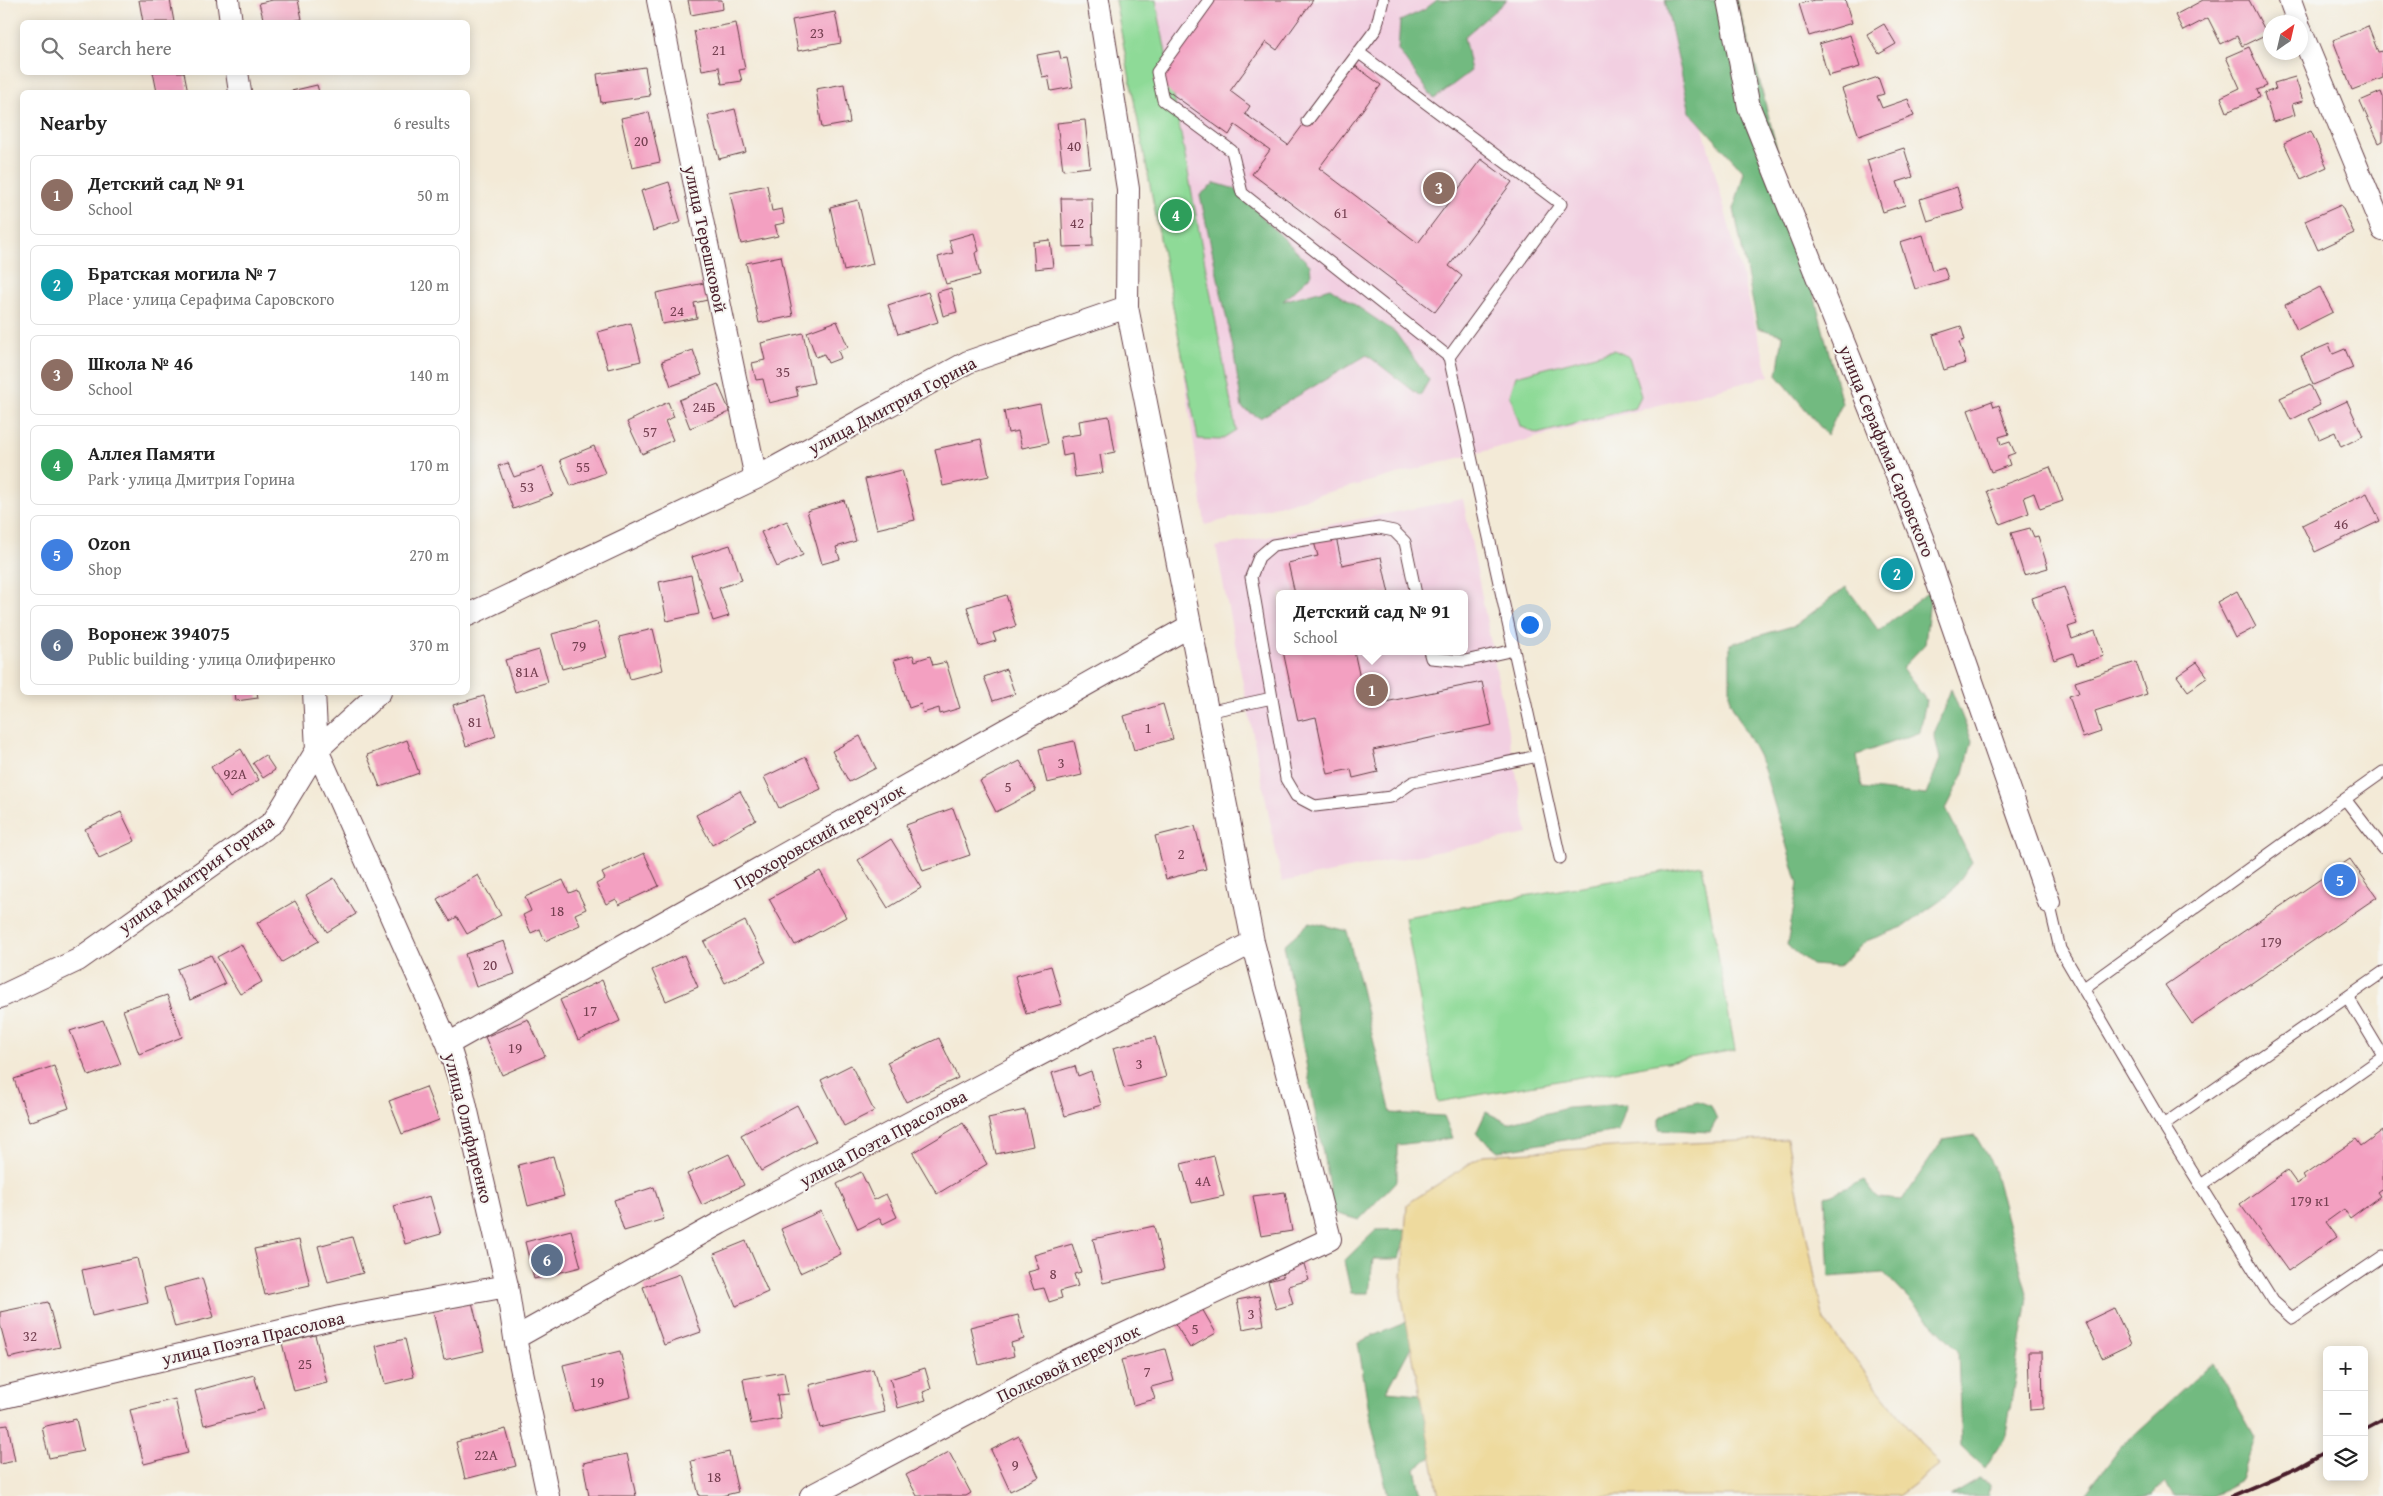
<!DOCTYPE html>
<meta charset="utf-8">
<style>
body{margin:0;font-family:"Gentium Book Plus",serif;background:#f2f2f2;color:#222}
.controls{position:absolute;right:15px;bottom:15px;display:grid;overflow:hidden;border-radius:8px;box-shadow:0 2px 12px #0003}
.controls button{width:45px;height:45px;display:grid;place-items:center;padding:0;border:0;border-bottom:1px solid #e0e0e0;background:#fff;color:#222;font:25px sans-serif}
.compass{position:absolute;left:2263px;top:15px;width:45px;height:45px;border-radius:50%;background:#fff;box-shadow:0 2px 12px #0003;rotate:34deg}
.you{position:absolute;left:1529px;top:624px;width:18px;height:18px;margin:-12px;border:4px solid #fff;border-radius:50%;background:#1a73e8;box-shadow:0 0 0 8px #1a73e833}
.badge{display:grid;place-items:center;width:32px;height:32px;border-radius:50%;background:#b5179e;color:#fff;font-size:16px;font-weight:700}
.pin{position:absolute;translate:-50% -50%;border:2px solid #fff;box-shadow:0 1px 5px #0006}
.popup{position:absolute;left:1276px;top:590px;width:192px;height:65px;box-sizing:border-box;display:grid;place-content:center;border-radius:8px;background:#fff;filter:drop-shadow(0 1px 4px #0005);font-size:16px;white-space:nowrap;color:#767676}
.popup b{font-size:19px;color:#222}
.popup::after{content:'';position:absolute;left:50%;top:100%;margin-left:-10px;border:10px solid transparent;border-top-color:#fff}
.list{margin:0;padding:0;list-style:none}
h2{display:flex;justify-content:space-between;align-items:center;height:65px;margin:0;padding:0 20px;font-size:21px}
h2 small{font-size:16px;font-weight:400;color:#767676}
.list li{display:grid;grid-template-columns:32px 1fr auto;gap:15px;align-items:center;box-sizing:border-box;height:80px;margin:0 10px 10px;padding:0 10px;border:1px solid #e0e0e0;border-radius:8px}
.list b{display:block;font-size:19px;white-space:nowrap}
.list p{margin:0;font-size:16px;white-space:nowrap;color:#767676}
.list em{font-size:16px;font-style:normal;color:#767676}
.icon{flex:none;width:28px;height:28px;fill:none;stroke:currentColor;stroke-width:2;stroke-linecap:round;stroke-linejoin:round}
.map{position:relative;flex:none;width:2383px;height:1496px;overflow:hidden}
.search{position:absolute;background:#fff;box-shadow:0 2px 12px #0003;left:20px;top:20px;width:450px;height:55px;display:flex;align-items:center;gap:12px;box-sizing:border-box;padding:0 18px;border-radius:8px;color:#767676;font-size:19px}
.panel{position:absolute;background:#fff;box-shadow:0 2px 12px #0003;left:20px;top:90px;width:450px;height:605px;border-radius:8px}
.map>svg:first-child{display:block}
</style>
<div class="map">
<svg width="2383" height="1496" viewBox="0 0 2383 1496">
<rect width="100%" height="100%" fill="#f6f6f2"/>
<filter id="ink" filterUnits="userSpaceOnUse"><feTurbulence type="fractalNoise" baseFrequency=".02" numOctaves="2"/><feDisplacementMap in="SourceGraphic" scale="10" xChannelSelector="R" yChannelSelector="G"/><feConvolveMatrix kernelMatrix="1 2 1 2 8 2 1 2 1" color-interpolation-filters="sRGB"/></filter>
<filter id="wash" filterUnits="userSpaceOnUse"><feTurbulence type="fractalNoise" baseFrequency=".0096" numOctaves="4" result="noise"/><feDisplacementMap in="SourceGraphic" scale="20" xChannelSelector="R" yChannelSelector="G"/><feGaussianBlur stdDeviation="1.12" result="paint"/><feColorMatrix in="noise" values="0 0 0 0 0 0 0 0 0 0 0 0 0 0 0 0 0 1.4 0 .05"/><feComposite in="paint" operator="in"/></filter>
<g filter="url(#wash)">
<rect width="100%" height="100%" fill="#f3ead7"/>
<path fill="#f2cfe1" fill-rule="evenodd" d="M1133 0H1669L1769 376 1205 525Z
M1463 499 1528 834 1282 882 1216 547ZM1280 594H1464V651H1280Z"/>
<path fill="#8eda97" stroke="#6c7c61" d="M1115 0H1156L1236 430 1220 440 1198 439Z
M1614 350 1629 357 1641 396 1635 408 1537 434 1520 426 1510 395 1516 376Z
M1702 865 1735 1050 1438 1102 1405 917Z"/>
<path fill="#72ba80" stroke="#5e6c56" d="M1437 0H1507L1464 37 1471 71 1434 99 1398 50 1400 21 1424 10Z
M1665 0H1736L1756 67 1842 404 1827 435 1777 375 1783 335 1758 328 1734 209 1744 172 1690 112Z
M1215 183 1235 189 1310 265 1311 275 1283 301 1330 288 1395 332 1429 380 1420 396 1367 355 1260 418 1242 408 1233 348 1200 195Z
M1846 587 1879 631 1931 590 1925 644 1902 668 1926 700 1920 732 1857 755 1862 788 1926 795 1940 759 1934 734 1951 689 1972 741 1964 773 1946 809 1972 862 1950 894 1903 927 1866 941 1838 967 1812 965 1787 945 1798 884 1762 763 1730 702V644L1796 625Z
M1310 922 1347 931 1391 1113 1444 1116 1453 1138 1397 1145V1180L1359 1220 1334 1213 1284 945Z
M1698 1101 1711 1106 1717 1119 1710 1132 1659 1129V1118L1681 1105Z
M1627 1104 1618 1131 1498 1151 1476 1133 1486 1112 1508 1123 1567 1108Z
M1975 1135 1993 1166 2028 1297 2006 1435 1985 1468 1961 1446 1958 1350 1884 1273 1829 1277 1825 1197 1864 1180 1878 1198 1902 1200 1943 1140Z
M1407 1229 1399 1259H1373L1369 1293H1351L1344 1261 1376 1230Z
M1429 1313 1387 1391 1431 1395 1447 1447 1415 1468 1421 1496H1388L1369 1412 1358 1342Z
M2213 1362 2255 1437 2241 1480 2211 1496H2174L2165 1482 2152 1496H2084L2121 1447Z
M1979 1479 1990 1484 1989 1496H1950Z"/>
<path fill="#eeda9e" stroke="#9c7c64" d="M1787 1139 1824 1321 1939 1465 1898 1496H1439L1401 1294 1407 1204 1483 1155 1644 1145Z"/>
<g id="blocks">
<path fill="#f3a0c1" d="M139 0H170L174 22H143Z
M273 0H298L302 19 287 22H264L259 3Z
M688 0H722L723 9 691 15Z
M1213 0H1313L1277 50 1266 42 1230 91 1250 106 1245 114 1288 145 1350 62 1381 85 1319 168 1418 243 1481 159 1512 182 1449 266 1462 276 1435 312 1252 174 1270 150 1235 125 1229 135 1154 81Z
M1814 0H1845L1852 23 1809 36 1799 4Z
M2203 0H2249L2267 34 2242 46 2237 36 2221 44 2208 18 2183 31 2175 15Z
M835 12 841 43 798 51 792 20Z
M736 23 745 69 739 70 742 81 722 84 719 67 702 70 694 31Z
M1884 24 1896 44 1879 54 1867 34Z
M2368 26 2378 52 2383 51V78L2352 90 2333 40Z
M1850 35 1860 67 1828 76 1819 44Z
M2249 47 2267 86 2257 90 2260 97 2227 112 2221 97 2240 88 2226 57Z
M1059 51 1061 59 1067 58 1073 87 1051 91 1048 76 1042 77 1037 55Z
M645 67 650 96 601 103 597 74Z
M153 72H184L188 92H157Z
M1878 77 1884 94 1877 96 1882 108 1908 99 1914 116 1859 136 1842 89Z
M2295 77 2303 101 2292 104 2295 115 2273 122 2264 93 2276 89 2274 83Z
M844 84 850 123 822 128 816 89Z
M317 85 319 92H287Z
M2381 92 2383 97V141L2379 143 2360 101Z
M735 109 746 152 719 159 708 116Z
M649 112 660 162 632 168 621 118Z
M1085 120 1090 167 1063 170 1057 123Z
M2311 131 2327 167 2301 179 2284 143Z
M1904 148 1913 177 1897 182 1905 205 1883 212 1867 160Z
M669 182 681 222 653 231 641 191Z
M767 185 772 211 782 209 785 223 775 225 778 236 741 244 730 193Z
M1957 187 1964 210 1927 221 1920 199Z
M1061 198H1092L1093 246 1063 247Z
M858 200 873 264 844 271 830 207Z
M2341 205 2354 233 2318 250 2305 221Z
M974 233 979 251 975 253 980 275 946 284 938 257 953 253 949 240Z
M1923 235 1933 270 1944 267 1948 279 1915 289 1900 242Z
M1050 240 1053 267 1035 269 1033 242Z
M781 256 793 316 759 323 746 263Z
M709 282 712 299 694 303 697 318 662 324 656 293Z
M2320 287 2333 312 2297 330 2285 305Z
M951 288 957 312 943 316 937 292Z
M928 292 938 322 898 334 888 305Z
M837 321 848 347 838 351 841 358 828 363 824 354 816 357 807 332Z
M631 323 641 361 608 369 598 332Z
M1961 326 1965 340 1959 342 1966 363 1944 370 1933 335Z
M803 333 814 383 796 387 798 396 769 403 763 379 756 380 752 363 765 360 761 343Z
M2329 344 2333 354 2345 349 2353 368 2313 385 2301 356Z
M693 350 702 375 671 386 662 361Z
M718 384 730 412 690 428 679 400Z
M2310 384 2320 405 2291 420 2280 398Z
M1992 401 1994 407 1999 405 2009 434 1999 437 2001 445 2010 442 2015 453 2007 456 2010 465 1991 472 1968 410Z
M2347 401 2363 436 2341 447 2335 432 2319 439 2309 419Z
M668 402 674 417 665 421 673 440 642 454 627 422Z
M1040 404 1048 443 1022 448 1018 431 1008 433 1004 411Z
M1109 416 1115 452 1100 455 1103 473 1075 477 1072 454 1063 456 1060 437 1081 434 1079 421Z
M981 439 989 476 943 486 935 449Z
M594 446 605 473 571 486 560 460Z
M508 463 514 477 543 467 553 495 513 509 498 466Z
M2050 467 2063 501 2040 509 2034 493 2024 497 2029 513 2000 524 1987 491Z
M902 470 915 520 877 529 865 479Z
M2367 493 2380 521 2315 552 2302 525Z
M844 500 856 541 836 547 840 559 822 564 807 511Z
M787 521 803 555 777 567 761 532Z
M2030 528 2034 537 2038 536 2048 568 2024 575 2011 533Z
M1336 537 1342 565 1381 557 1389 594H1295L1288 563 1318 556 1314 542Z
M730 545 742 580 719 588 729 616 713 621 692 557Z
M691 575 699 614 667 621 659 582Z
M2064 587 2077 624 2068 627 2072 639 2095 631 2104 656 2077 665 2073 653 2054 660 2032 598Z
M2237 591 2256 627 2235 638 2217 602Z
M1006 595 1016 626 993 633 996 641 979 646 967 607Z
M597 622 607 657 562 669 552 634Z
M653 629 663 670 630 679 619 637Z
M539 650 548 682 515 692 505 660Z
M1283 651H1354L1366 706 1482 682 1492 725 1373 750 1378 772 1353 778 1351 769 1328 774 1316 717 1298 721Z
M913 655 915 661 930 656 933 665 946 662 960 708 940 714 939 708 923 713 921 704 909 708 894 660Z
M2136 662 2147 694 2095 711 2101 732 2083 738 2069 696 2079 693 2075 682Z
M2197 662 2208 677 2188 691 2177 676Z
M1006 669 1015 694 993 701 984 677Z
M235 692H257L258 698 236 701Z
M484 696 496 736 466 746 453 705Z
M1163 704 1173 739 1134 750 1124 716Z
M860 736 876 768 849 782 832 751Z
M407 740 419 773 380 787 367 755Z
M1074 741 1082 775 1047 783 1039 749Z
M241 749 259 780 230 798 211 767Z
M265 755 275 770 263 778 253 763Z
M806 757 821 789 779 808 764 777Z
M1020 761 1036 791 996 812 980 781Z
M740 791 756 820 712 845 696 815Z
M953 808 970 855 923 871 906 825Z
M121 812 135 841 99 858 85 829Z
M1195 826 1206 869 1166 879 1155 836Z
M891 839 921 888 888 908 858 860Z
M644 853 659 886 619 905 616 899 606 904 596 884 605 879 602 873Z
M2350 859 2377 897 2192 1024 2165 985Z
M820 871 846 917 795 945 769 899Z
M478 875 501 915 467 934 457 917 450 921 437 899Z
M334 878 356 914 327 932 306 895Z
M563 880 569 893 577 890 586 909 575 914 580 925 545 941 540 929 531 933 523 915 531 911 525 897Z
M295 901 319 941 282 962 257 923Z
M745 921 766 962 725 983 704 942Z
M504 941 515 974 476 987 465 954Z
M241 944 262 982 240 994 217 957Z
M211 955 225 984 190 1000 177 969Z
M684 955 698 987 666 1001 652 970Z
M1051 966 1062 1004 1026 1014 1015 976Z
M602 980 620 1021 578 1040 560 1000Z
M167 995 182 1037 139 1054 123 1010Z
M528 1019 545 1056 502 1075 485 1037Z
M103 1020 121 1064 89 1076 70 1031Z
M1155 1037 1166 1077 1124 1088 1113 1048Z
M939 1038 958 1078 906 1102 887 1062Z
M851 1065 874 1111 844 1126 821 1080Z
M54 1066 69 1108 29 1122 14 1079Z
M1075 1066 1078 1076 1091 1071 1101 1105 1065 1116 1052 1073Z
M426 1087 439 1120 402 1134 389 1101Z
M797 1105 816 1141 761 1171 741 1135Z
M1025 1110 1033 1146 996 1154 988 1118Z
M963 1123 987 1164 937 1194 913 1153Z
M2383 1130V1191L2381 1189 2377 1192 2380 1196 2350 1218 2344 1209 2326 1222 2337 1237 2288 1271 2240 1204 2287 1170 2297 1184 2305 1179 2303 1176 2356 1139 2361 1146Z
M729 1154 744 1185 702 1205 687 1174Z
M553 1156 564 1196 528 1206 518 1165Z
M1214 1156 1224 1196 1192 1203 1181 1164Z
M861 1172 874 1200 886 1194 897 1217 883 1224 880 1218 858 1229 837 1184Z
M654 1187 664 1219 624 1231 614 1200Z
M1285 1192 1292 1231 1261 1236 1253 1196Z
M430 1196 441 1234 405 1244 394 1206Z
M821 1211 841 1254 800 1273 781 1229Z
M1154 1226 1164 1269 1103 1283 1093 1239Z
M571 1230 581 1267 534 1279 525 1242Z
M352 1237 363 1273 328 1282 318 1246Z
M299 1240 310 1285 265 1295 254 1249Z
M746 1241 768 1292 736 1306 714 1254Z
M1072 1244 1081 1272 1074 1274 1078 1286 1060 1291 1062 1298 1049 1302 1044 1288 1034 1290 1028 1272 1039 1269 1034 1255Z
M137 1258 148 1303 92 1316 82 1270Z
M1303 1261 1309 1280 1288 1286 1293 1304 1276 1309 1268 1281 1283 1277 1281 1267Z
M680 1274 701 1332 664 1345 643 1287Z
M202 1278 214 1317 175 1327 164 1288Z
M1259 1296 1264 1325 1243 1329 1237 1300Z
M48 1302 60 1347 9 1358 0 1324V1312Z
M472 1302 484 1351 444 1360 433 1311Z
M1201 1307 1216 1333 1190 1348 1174 1322Z
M2114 1308 2131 1344 2102 1358 2085 1322Z
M1018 1315 1024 1339 1011 1343 1014 1356 979 1365 970 1327Z
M315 1335 327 1383 294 1391 282 1343Z
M405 1339 414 1377 385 1384 376 1346Z
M1165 1349 1174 1381 1151 1387 1155 1399 1133 1405 1121 1360Z
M620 1351 631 1397 574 1411 563 1365Z
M2028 1352H2042L2043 1409 2030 1410Z
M925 1368 931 1389 923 1392 926 1400 898 1408 890 1379Z
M873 1369 885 1412 820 1428 809 1385Z
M784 1372 788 1394 777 1395 781 1419 751 1424 743 1379Z
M254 1375 264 1409 204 1425 195 1391Z
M175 1399 188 1453 144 1464 130 1410Z
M76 1419 83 1451 49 1458 42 1427Z
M8 1425 15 1461 0 1464V1426Z
M506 1429 516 1466 465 1479 456 1442Z
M1019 1436 1039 1477 1010 1491 991 1450Z
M729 1452 738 1492 721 1496H699L691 1461Z
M949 1452 971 1493 966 1496H917L906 1475Z
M627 1454 636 1496H589L583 1463Z"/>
</g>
</g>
<g filter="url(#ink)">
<use href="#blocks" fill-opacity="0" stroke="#633d45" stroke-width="1"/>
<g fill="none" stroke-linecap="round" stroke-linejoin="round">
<defs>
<path id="lane" d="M1209 0 1157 72 1163 100 1232 151 1242 193 1449 357 1560 858
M1358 52 1561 204 1449 357
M1307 121 1376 29 1383 0
M1416 594 1405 542 1394 531 1379 528 1273 545 1259 557 1251 577 1286 779 1296 796 1315 806 1391 797 1413 782 1538 756
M1429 651 1431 658 1465 661 1514 650
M1207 712 1272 698
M2345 799 2383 772
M2049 902 2060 949 2163 1125 2273 1301 2292 1318 2383 1256
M2084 988 2345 799 2383 848
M2348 998 2383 1056
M2163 1125 2383 972
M2201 1185 2383 1057"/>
<path id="street" d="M228 0 231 22
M658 0 703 225 756 478
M1728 0 1749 107 1922 538 2049 902
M2290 0 2298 22
M2300 29 2383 230
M237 72 240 92
M468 615 756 478 968 362 1127 307 1128 189 1098 0
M314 692 317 750 448 1044 461 1085 507 1286 515 1338 548 1496
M0 997 78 960 273 822 317 750 380 692
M448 1044 1190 626
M515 1338 720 1223 1253 942
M0 1398 340 1317 507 1286
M811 1496 1060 1364 1330 1239 1253 942 1127 307"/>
</defs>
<use href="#lane" stroke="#633d45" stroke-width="13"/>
<use href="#street" stroke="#633d45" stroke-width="24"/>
<use href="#lane" stroke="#fff" stroke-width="11"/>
<use href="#street" stroke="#fff" stroke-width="22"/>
<path stroke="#4a1f2b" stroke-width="4" d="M2364 1429 2383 1419
M2232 1496 2297 1468 2327 1451"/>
</g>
</g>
<g text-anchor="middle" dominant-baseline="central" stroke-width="4" stroke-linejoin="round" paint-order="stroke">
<g font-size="15" fill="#743f50">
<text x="817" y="32">23</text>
<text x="719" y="49">21</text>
<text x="641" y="140">20</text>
<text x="1074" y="145">40</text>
<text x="1341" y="212">61</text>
<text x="1077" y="222">42</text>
<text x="677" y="310">24</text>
<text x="783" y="371">35</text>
<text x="704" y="406">24Б</text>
<text x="650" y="431">57</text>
<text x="583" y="466">55</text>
<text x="527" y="486">53</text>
<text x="2341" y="523">46</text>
<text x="579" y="645">79</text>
<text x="527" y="671">81А</text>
<text x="475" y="721">81</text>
<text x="1148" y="727">1</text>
<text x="1061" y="762">3</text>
<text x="235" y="773">92А</text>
<text x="1008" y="786">5</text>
<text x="1181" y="853">2</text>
<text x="557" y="910">18</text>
<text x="2271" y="941">179</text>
<text x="490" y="964">20</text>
<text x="590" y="1010">17</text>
<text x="515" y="1047">19</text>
<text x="1139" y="1063">3</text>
<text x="1203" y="1180">4А</text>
<text x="2310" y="1200">179 к1</text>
<text x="1053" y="1273">8</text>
<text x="1251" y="1313">3</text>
<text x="1195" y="1328">5</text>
<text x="30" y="1335">32</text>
<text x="305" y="1363">25</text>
<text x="1147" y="1371">7</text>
<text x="597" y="1381">19</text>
<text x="486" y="1454">22А</text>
<text x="1015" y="1464">9</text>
<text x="714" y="1476">18</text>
</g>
<g font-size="18" fill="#4a1f2b" stroke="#f6f6f2">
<text transform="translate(706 239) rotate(78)">улица Терешковой</text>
<text transform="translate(892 405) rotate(-28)">улица Дмитрия Горина</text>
<text transform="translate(1887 451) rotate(68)">улица Серафима Саровского</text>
<text transform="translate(819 836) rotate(-30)">Прохоровский переулок</text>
<text transform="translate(196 874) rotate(-36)">улица Дмитрия Горина</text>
<text transform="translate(469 1128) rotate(76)">улица Олифиренко</text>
<text transform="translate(883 1138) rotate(-28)">улица Поэта Прасолова</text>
<text transform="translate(253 1338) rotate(-13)">улица Поэта Прасолова</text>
<text transform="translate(1068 1363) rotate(-26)">Полковой переулок</text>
</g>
</g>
</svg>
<div class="controls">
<button>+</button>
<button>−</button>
<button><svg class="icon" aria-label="layers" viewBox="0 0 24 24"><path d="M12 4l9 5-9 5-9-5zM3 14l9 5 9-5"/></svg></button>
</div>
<svg class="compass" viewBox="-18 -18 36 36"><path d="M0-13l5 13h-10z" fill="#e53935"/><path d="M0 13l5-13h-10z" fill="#767676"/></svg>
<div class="you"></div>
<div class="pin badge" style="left:1372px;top:690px;background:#8d6e63">1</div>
<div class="popup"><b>Детский сад № 91</b>School</div>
<div class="pin badge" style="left:1897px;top:574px;background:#0f9aa8">2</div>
<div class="pin badge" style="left:1439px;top:188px;background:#8d6e63">3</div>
<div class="pin badge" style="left:1176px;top:215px;background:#2e9e5b">4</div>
<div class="pin badge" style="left:2340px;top:880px;background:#3f7fe0">5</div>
<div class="pin badge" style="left:547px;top:1260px;background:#5c6f8a">6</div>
<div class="search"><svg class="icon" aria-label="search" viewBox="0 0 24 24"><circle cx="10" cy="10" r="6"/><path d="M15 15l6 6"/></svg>Search here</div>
<section class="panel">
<h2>Nearby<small>6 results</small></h2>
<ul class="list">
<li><span class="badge" style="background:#8d6e63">1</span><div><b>Детский сад № 91</b><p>School</p></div><em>50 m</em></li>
<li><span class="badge" style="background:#0f9aa8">2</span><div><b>Братская могила № 7</b><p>Place · улица Серафима Саровского</p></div><em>120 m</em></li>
<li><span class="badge" style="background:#8d6e63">3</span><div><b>Школа № 46</b><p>School</p></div><em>140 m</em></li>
<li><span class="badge" style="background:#2e9e5b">4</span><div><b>Аллея Памяти</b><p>Park · улица Дмитрия Горина</p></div><em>170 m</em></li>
<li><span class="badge" style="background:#3f7fe0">5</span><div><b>Ozon</b><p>Shop</p></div><em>270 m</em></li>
<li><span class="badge" style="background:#5c6f8a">6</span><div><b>Воронеж 394075</b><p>Public building · улица Олифиренко</p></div><em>370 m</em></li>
</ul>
</section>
</div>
